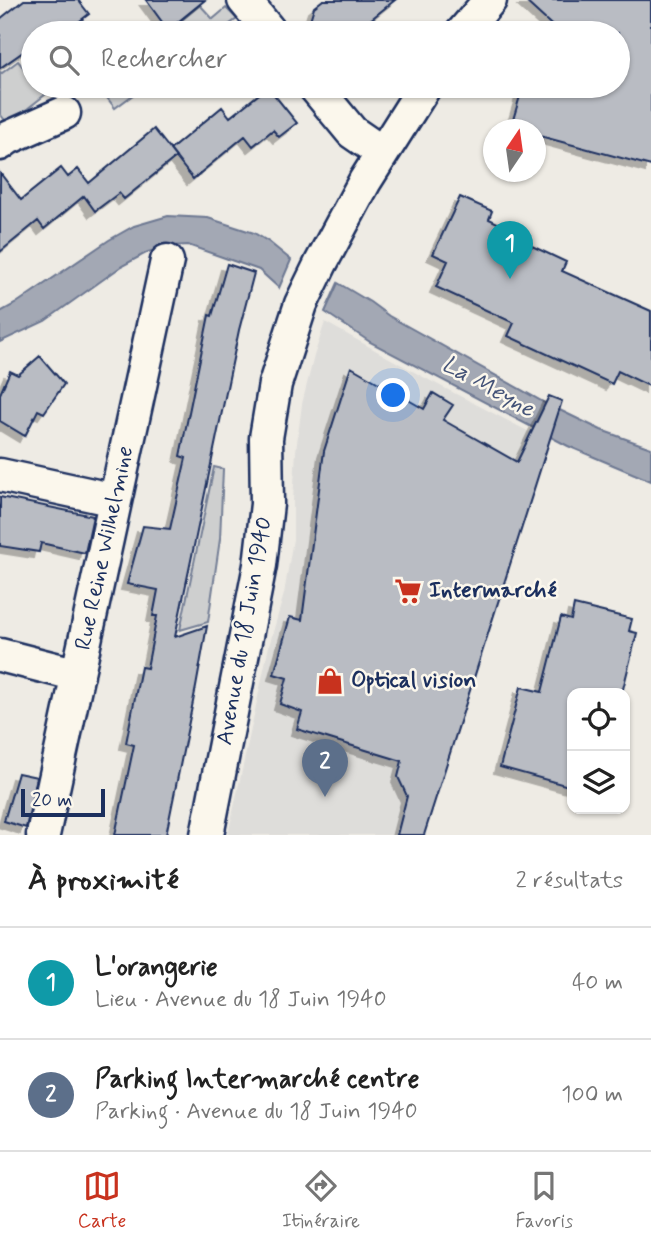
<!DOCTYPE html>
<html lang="fr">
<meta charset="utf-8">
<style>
body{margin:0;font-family:Mynerve,sans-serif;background:#f2f2f2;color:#222}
.controls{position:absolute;right:21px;bottom:21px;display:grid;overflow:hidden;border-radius:14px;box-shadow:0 2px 5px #0004}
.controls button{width:63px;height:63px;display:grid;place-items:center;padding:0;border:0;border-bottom:2px solid #e0e0e0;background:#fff;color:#222;font:35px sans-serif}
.compass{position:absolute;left:483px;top:119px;width:63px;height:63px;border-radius:50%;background:#fff;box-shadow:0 2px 5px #0004;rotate:13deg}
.scale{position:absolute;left:21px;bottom:18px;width:84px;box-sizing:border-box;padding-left:7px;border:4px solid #1b2f5e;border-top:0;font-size:19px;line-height:24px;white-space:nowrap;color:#1b2f5e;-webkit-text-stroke:5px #fbf7ec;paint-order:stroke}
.you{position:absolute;left:394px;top:396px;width:24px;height:24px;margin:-18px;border:5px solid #fff;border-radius:50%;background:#1a73e8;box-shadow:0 0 0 10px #1a73e833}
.badge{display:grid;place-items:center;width:46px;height:46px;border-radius:50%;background:#c8321e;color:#fff;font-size:23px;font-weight:700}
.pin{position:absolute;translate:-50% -58px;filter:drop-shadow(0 2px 4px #0008)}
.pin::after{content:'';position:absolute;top:37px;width:24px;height:21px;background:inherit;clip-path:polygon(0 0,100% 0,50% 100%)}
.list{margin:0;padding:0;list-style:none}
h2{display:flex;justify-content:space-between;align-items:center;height:91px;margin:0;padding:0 28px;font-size:30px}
h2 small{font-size:23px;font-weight:400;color:#767676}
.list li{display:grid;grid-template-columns:46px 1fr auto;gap:21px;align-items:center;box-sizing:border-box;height:112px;padding:0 28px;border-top:2px solid #e0e0e0}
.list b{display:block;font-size:26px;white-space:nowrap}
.list p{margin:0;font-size:23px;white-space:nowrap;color:#767676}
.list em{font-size:23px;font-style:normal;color:#767676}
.icon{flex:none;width:38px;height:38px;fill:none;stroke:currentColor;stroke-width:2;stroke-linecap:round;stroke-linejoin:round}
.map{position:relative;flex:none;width:651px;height:835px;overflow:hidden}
.search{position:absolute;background:#fff;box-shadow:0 2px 5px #0004;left:21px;right:21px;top:21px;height:77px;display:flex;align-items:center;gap:18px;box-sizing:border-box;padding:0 24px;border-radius:38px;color:#767676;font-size:26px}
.sheet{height:315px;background:#fff}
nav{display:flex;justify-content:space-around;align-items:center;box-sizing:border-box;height:98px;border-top:2px solid #e0e0e0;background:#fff;font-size:19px;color:#767676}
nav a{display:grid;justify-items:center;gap:4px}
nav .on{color:#c8321e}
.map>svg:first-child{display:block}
</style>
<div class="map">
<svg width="651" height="835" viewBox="0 0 651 835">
<defs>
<filter id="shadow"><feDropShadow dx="-6" dy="6" stdDeviation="0" flood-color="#0004"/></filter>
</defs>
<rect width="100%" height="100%" fill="#eeebe4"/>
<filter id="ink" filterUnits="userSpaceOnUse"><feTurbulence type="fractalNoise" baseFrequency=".0143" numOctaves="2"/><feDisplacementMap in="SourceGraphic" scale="14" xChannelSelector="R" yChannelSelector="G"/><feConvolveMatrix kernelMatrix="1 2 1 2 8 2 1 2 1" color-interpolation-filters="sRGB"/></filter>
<g filter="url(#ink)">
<path fill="#deddda" d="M325 322 425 378 549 442 424 835H228L269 646 284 594 293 539V500L296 451 302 404 314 356Z"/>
<path fill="#cecfcf" stroke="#747f96" stroke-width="2" d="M200 5 213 19 226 8 237 19 217 33H166Z
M18 61 33 79V86H39L46 94 8 124 0 114V72L2 73Z
M98 86H145L115 108Z
M214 467 223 469 220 539 208 622 180 630Z"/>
<path fill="#a3a8b4" stroke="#6d7892" stroke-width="2" d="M168 216 208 218 254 233 269 242 291 260 279 288 259 270 188 245 172 246 148 252 122 266 45 321 0 342V312L15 304 109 240 134 226Z
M338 283 370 302 389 316 545 403 601 430 651 448V481L568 446 370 342 325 312Z"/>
<path fill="#b9bcc3" stroke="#1b2f5e" stroke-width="2" filter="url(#shadow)" d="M24 0H78L89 14 64 33H33V45L0 68V19Z
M146 0H205L168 30Z
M323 0H395L354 33H306L314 7Z
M524 0H651V166L536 135V130H510L523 86H618V33H560Z
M268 87 297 123 279 137 273 130 253 146 245 136 193 179 170 150 222 107 230 117Z
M154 129 176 157 124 199 119 193 95 211 84 196 44 229 38 221 0 252V173L21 200 61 168 68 177 78 169 89 183Z
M460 197 492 211 489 219 521 234 519 240 566 262 562 271 651 311V387L618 371 612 384 508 336 514 323 436 287 448 261 433 254Z
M227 264 254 273 239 330 175 637 207 626 196 687 166 835H115L134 745 126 743 141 667 147 668 157 616H153L158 590 127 584 143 526 170 529 186 458 180 456 209 315 212 316Z
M40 356 64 384 44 413 38 410 25 436 0 421V394L10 371 18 375Z
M351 367 424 409 433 393 453 405 443 420 517 462 549 396 562 401 424 835H397L407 796 398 777 402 761 297 729 302 712 280 704 287 678 274 674 290 617 302 620 324 451Z
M0 497 93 516 85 553 41 543 39 552 0 546Z
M574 605 632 619 629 631 637 633 622 693H572V787L500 767 521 687 542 692 561 617 571 620Z
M18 773 37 777 26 828 4 821Z"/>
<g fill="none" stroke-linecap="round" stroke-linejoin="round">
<defs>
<path id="minor" d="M244 0 271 33
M462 33 490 0
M314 86 352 132 381 152
M0 144 8 138 64 113
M0 475 115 500
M0 655 78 675
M43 835 167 261
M207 835 260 565 267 504 266 438 275 384 301 304 321 263 365 181 425 86"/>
</defs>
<use href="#minor" stroke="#1b2f5e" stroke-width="37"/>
<use href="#minor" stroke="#fbf7ec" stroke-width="32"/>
</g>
</g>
<defs>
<symbol id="supermarket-bare" viewBox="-9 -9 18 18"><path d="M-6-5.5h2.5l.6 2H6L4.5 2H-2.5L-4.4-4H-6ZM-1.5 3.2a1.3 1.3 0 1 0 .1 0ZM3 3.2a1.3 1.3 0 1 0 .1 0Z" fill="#c8321e" stroke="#fbf7ec" stroke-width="2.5" paint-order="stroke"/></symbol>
<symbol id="shop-bare" viewBox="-9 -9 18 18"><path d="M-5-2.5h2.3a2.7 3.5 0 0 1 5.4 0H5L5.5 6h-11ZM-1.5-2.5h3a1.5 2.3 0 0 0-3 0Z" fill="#c8321e" stroke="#fbf7ec" stroke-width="2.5" paint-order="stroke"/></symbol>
</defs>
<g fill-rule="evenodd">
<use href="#supermarket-bare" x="389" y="572" width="38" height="38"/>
<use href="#shop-bare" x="311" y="662" width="38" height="38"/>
</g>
<g text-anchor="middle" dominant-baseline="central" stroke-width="5" stroke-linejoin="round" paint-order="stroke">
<g font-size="23" fill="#1b2f5e" stroke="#fbf7ec">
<text transform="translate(105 548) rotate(-78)">Rue Reine Wilhelmine</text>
<text transform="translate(245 631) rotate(-80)">Avenue du 18 Juin 1940</text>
</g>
<g font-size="23" font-weight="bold" fill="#1b2f5e" stroke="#fbf7ec" text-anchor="start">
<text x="429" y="591">Intermarché</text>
<text x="351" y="681">Optical vision</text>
</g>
<g font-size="24" font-style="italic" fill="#445378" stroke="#fbf7ec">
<text transform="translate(488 387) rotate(29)">La Meyne</text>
</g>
</g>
</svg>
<div class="controls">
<button><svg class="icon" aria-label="locate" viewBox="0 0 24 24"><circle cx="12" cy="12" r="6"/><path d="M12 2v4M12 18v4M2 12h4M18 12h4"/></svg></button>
<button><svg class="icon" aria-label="layers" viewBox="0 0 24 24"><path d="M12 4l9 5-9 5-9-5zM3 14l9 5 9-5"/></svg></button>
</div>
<svg class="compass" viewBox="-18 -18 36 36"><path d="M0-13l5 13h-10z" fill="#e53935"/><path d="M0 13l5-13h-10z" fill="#767676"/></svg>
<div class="scale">20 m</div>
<div class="you"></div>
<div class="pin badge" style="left:510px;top:279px;background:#0f9aa8">1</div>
<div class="pin badge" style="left:325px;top:797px;background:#5c6f8a">2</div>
<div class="search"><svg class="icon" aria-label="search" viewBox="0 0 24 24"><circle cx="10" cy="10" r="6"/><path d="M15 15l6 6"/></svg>Rechercher</div>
</div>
<section class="sheet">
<h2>À proximité<small>2 résultats</small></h2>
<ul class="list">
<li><span class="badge" style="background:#0f9aa8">1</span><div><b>L'orangerie</b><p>Lieu · Avenue du 18 Juin 1940</p></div><em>40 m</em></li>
<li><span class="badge" style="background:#5c6f8a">2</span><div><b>Parking Intermarché centre</b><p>Parking · Avenue du 18 Juin 1940</p></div><em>100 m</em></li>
</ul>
</section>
<nav>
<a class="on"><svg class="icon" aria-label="map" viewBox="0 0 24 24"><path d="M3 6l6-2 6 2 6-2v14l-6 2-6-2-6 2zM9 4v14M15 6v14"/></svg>Carte</a>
<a><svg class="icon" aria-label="directions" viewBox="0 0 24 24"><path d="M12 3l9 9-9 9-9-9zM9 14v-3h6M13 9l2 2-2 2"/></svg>Itinéraire</a>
<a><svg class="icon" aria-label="saved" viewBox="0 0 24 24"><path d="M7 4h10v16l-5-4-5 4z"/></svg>Favoris</a>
</nav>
